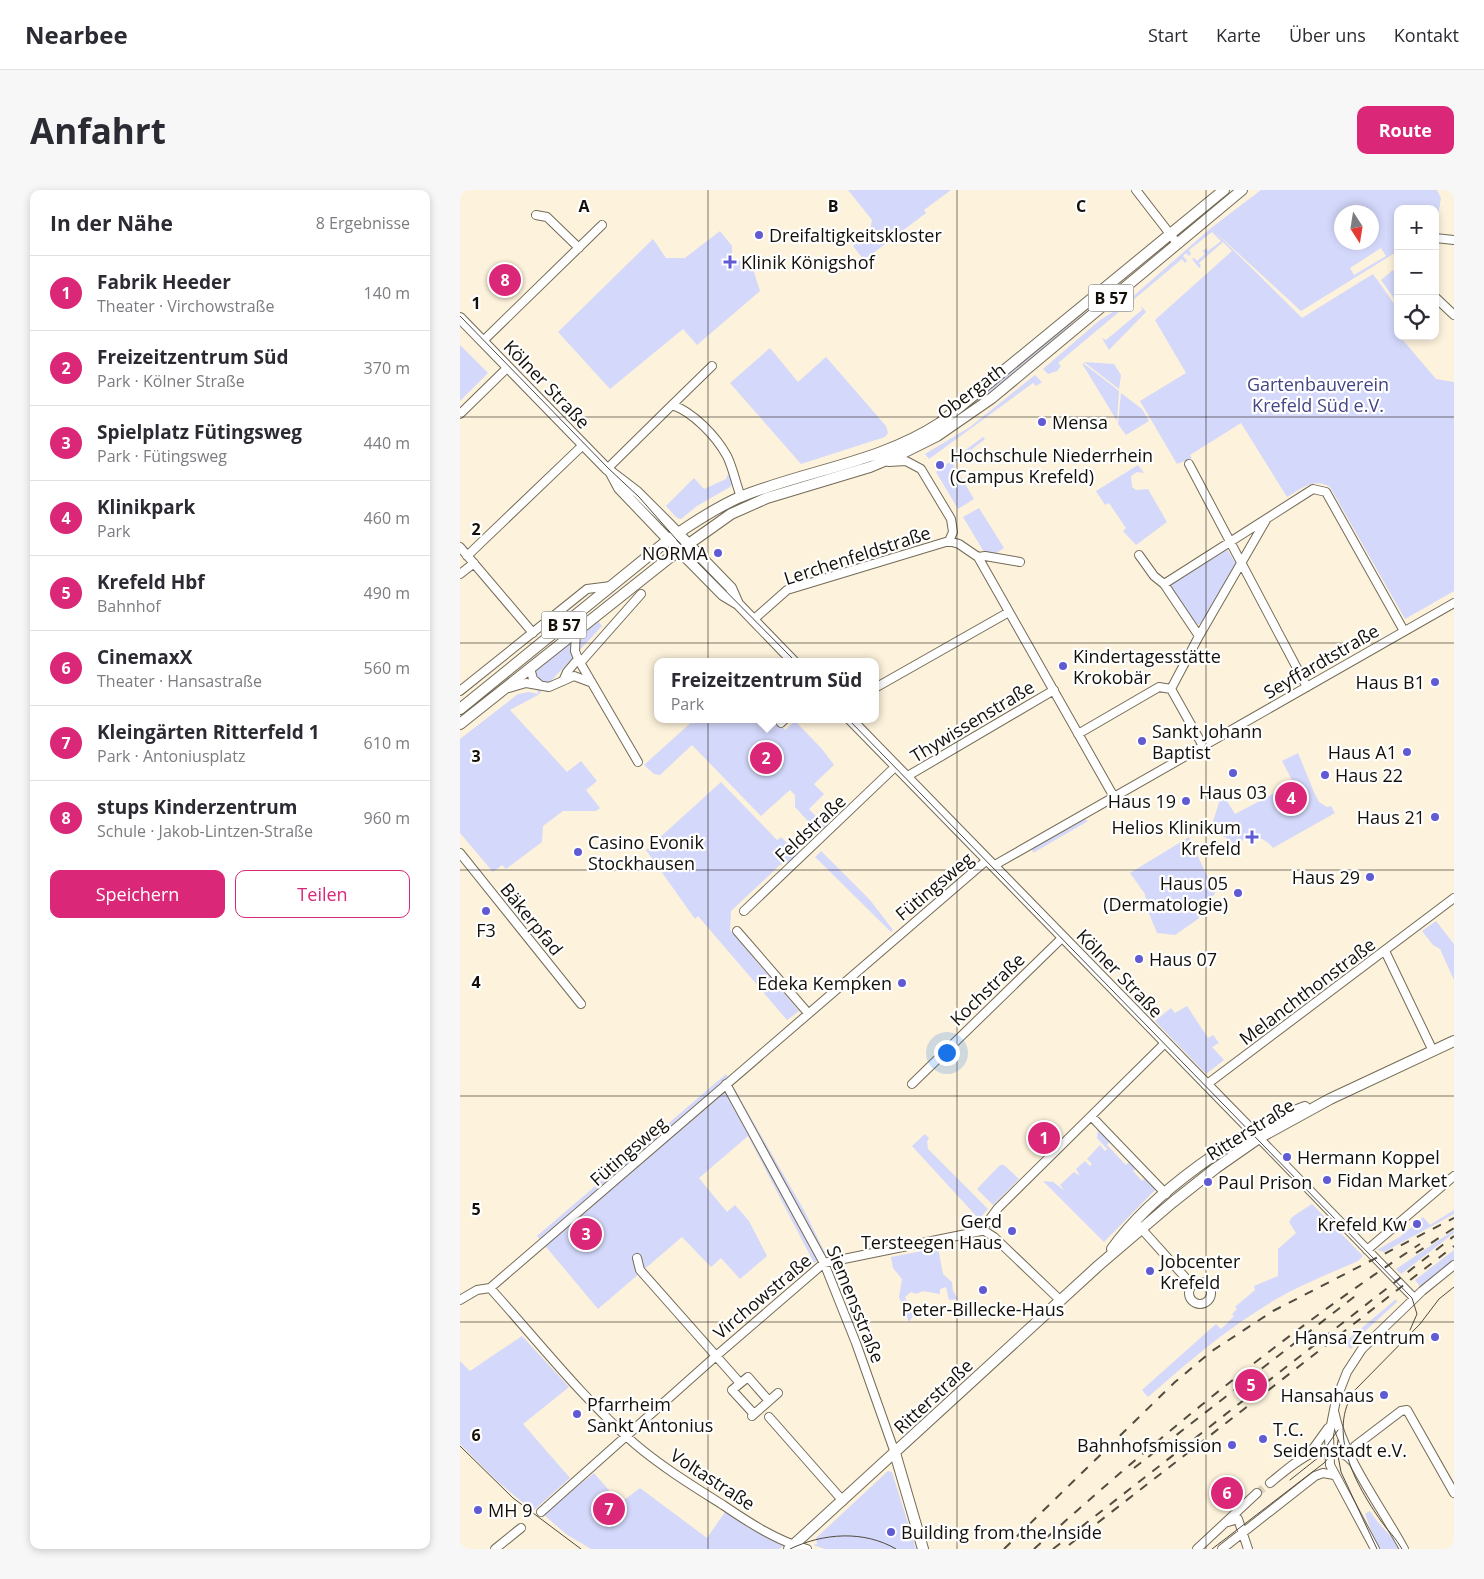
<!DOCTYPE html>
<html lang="de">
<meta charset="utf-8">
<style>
body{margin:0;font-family:"Open Sans",sans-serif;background:#f7f7f7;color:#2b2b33}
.controls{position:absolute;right:15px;top:15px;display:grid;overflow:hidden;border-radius:10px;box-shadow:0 2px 8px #0003}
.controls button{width:45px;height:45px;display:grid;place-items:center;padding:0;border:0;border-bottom:1px solid #e1e1e2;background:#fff;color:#2b2b33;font:25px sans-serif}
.compass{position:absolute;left:874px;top:15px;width:45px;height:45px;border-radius:50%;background:#fff;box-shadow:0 2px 8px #0003;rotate:168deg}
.you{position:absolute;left:486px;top:862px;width:18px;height:18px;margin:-12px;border:4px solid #fff;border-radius:50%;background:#1a73e8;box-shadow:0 0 0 8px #1a73e833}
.badge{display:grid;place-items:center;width:32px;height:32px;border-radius:50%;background:#db2777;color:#fff;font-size:16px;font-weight:700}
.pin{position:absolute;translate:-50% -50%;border:2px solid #fff;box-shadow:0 1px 5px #0006}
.popup{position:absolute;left:194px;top:468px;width:225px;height:65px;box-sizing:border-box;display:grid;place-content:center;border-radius:10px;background:#fff;filter:drop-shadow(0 1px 4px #0005);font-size:16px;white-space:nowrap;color:#7c7c81}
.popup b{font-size:19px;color:#2b2b33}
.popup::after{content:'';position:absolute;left:50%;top:100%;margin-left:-10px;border:10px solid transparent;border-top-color:#fff}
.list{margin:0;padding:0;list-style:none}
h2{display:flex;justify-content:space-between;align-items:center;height:65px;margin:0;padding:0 20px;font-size:21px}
h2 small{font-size:16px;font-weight:400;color:#7c7c81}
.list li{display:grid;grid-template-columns:32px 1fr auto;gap:15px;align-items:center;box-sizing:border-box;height:75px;padding:0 20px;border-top:1px solid #e1e1e2}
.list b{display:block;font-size:19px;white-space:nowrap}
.list p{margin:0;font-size:16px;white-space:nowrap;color:#7c7c81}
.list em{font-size:16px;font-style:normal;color:#7c7c81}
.actions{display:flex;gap:10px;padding:15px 20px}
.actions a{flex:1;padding:11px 0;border:1px solid #db2777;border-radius:10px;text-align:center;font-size:18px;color:#db2777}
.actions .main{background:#db2777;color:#fff}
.icon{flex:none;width:28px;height:28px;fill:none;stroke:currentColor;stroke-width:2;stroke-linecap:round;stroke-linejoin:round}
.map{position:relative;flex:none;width:994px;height:1359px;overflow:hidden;border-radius:10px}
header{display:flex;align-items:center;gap:30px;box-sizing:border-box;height:70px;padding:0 25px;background:#fff;border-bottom:1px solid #e1e1e2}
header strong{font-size:24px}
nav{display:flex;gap:28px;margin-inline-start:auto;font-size:18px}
.intro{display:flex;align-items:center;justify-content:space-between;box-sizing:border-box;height:120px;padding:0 30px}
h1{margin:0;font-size:35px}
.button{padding:12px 22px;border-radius:10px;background:#db2777;color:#fff;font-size:18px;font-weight:700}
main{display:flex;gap:30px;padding:0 30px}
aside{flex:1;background:#fff;border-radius:10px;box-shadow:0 2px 8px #0003}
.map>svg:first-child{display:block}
</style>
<header>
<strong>Nearbee</strong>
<nav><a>Start</a><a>Karte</a><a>Über uns</a><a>Kontakt</a></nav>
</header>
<div class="intro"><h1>Anfahrt</h1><a class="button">Route</a></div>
<main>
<aside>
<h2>In der Nähe<small>8 Ergebnisse</small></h2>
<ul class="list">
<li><span class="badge">1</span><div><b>Fabrik Heeder</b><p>Theater · Virchowstraße</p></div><em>140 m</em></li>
<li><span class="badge">2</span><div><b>Freizeitzentrum Süd</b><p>Park · Kölner Straße</p></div><em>370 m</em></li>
<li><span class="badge">3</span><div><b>Spielplatz Fütingsweg</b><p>Park · Fütingsweg</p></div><em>440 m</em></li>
<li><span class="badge">4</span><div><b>Klinikpark</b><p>Park</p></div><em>460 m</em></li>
<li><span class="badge">5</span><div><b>Krefeld Hbf</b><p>Bahnhof</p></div><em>490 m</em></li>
<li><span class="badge">6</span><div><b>CinemaxX</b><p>Theater · Hansastraße</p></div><em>560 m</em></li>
<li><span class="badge">7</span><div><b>Kleingärten Ritterfeld 1</b><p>Park · Antoniusplatz</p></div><em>610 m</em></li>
<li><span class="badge">8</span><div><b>stups Kinderzentrum</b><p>Schule · Jakob-Lintzen-Straße</p></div><em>960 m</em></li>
</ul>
<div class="actions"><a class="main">Speichern</a><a>Teilen</a></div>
</aside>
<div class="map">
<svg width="994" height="1359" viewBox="0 0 994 1359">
<rect width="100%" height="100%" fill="#fdf2db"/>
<path fill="#d4d8fa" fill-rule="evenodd" d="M388 0H491L464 20 466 23 404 70 393 56 410 41 412 30Z
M801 0H977L981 8 976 38 975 19H938V61L841 121 754 41 842 128 913 84 938 119V146H944L942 149 976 189 994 192V401L945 429 870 297C854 287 841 299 827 307L781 233 730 265 732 268 717 274 680 211 726 183 695 130 772 61 763 52 739 73 741 76 739 78 732 69 734 68 737 71 745 64 743 61 746 58 748 61 761 51 752 42 729 60 731 64 729 66 726 63 723 66 727 71 725 73 722 69 598 173 601 176 597 181 588 184 583 179 640 130 661 117 751 38ZM882 22H912V37L918 43 908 54 882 52ZM921 58 926 66 894 85 890 78Z
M260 41 272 56V67L278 71H286L294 82 300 101 237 155 223 139 150 199 98 142 193 49 206 68H225Z
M933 80 938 85V114L921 90Z
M633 112 634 114 530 205 471 243Z
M681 116 686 122 649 160 642 148 646 150 682 120Z
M0 155 28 183 0 211Z
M310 158 338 192 366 167 426 236 428 243 425 247 341 274 270 193Z
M624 172 654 174 661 185 659 199Z
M623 173 659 201 657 231 623 175Z
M575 185 582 192 576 196 573 193 469 269 465 264 510 237Z
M661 203 682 219 689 231 666 245 658 234Z
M523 247 525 249 493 274 514 309 498 319 476 282Z
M678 275 684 283 677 282 671 286 672 297 676 300 688 299 707 332 676 355 663 341 666 338 649 313 645 315 636 301Z
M269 282 272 294 270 297 237 316 221 329 217 328 206 316 234 288 244 299 266 289Z
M519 318 544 358 535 364 524 362 503 327Z
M767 359 776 374 743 433 736 435 733 433 709 396Z
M138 431 142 436 78 505 50 520 107 582 121 571 137 591 126 600 140 618 136 621H103L83 636 82 652 46 679 42 675 33 682 0 643V549L58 504 69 502 78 504 73 479Z
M235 529H315L325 540 335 531 362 559 374 575 354 594 364 604 349 619 366 637 359 643 335 617V605L330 600 301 626 232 555 200 585 194 584 184 575Z
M838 563 854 602 859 612 867 617 871 616 875 623 813 658C802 644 790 647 775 654L751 638 762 603 775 624 828 596 832 590 822 571Z
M261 592 317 650 321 647 338 664 334 670 320 675 271 721 270 740 339 821 327 830 238 726 235 729 186 660Z
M624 629 628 631 573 663 572 659Z
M729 647 755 703 738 729 715 745 697 743 688 721 685 704 670 683Z
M361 661 410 710 433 740 431 742 355 667Z
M976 731 994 754V790L980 759 973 755 962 741Z
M727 816 748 848 753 845 759 853 752 857 764 870 746 884 695 831 711 818 715 823Z
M266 884 345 1022 366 1065 354 1073 288 946 239 988 267 1022 275 1015 289 1031 307 1066 280 1089 261 1068 251 1077 222 1047 138 1119 77 1046Z
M638 938 650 951 647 955 666 975 670 971 676 978 673 981 682 991 686 987 697 998 644 1052 583 991 593 992 605 1001 600 995 614 982 620 986 616 979 625 971 630 976 632 974 627 969 640 955 645 961 647 959 637 948Z
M465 944 469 948 467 952 468 959 528 1019 519 1029 452 956Z
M540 975H544L559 989 533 1015 517 999Z
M852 1014 903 1066 898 1071C875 1081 851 1091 829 1102 777 1130 731 1169 688 1207L682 1200 756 1134 761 1139 774 1126 772 1124 777 1119 775 1117 795 1100 794 1096 818 1086V1059L836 1043 829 1032 832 1027Z
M994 1020V1024L924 1062 917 1060 941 1046 963 1027 970 1035Z
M994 1040V1043L941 1084 936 1079Z
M478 1058 483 1084 492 1092 493 1101 498 1109 489 1110 486 1097 480 1099V1104L463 1101 456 1104 451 1102 445 1107 453 1126 449 1132 439 1107 442 1089 433 1078 431 1067Z
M994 1060V1071L962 1099 955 1090Z
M936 1109 937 1112 891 1154 893 1157 891 1159 884 1153Z
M62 1146 109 1197 63 1234 110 1288 73 1321 37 1291 0 1254V1171L10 1181Z
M428 1281 432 1282 456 1359H365L353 1355 357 1354 356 1348Z
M134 1283 160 1313 180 1298 247 1348 265 1322 324 1356 319 1359H131L106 1344 83 1324Z
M910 1321C918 1335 932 1345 940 1359H918L905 1324Z"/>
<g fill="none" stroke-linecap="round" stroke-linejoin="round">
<path stroke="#dad0bc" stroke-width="8" stroke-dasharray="8 4" stroke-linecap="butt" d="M797 1303 810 1293"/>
<defs>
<path id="minor" d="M676 0 717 53
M76 25 87 27 119 58
M975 48 994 50
M975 107 994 125
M23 151 142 35
M212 215 252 176
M0 224 48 177
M429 272 446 271 461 279 491 329 493 342 489 351 499 354 518 367 654 607
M729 274 847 497
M147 279 212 215C233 222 256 246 267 266 273 278 276 294 281 307
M0 357 73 443
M679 365 694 386 704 394 739 446 806 330
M7 366 123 255
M518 367 525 366 560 372
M0 384 14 373
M704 394 853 299 866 302 944 441
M293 430 327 400 489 351
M116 442 115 461 118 469 178 572
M120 473 181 404
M70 478 73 489 80 495
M103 491 107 482 118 469
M49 498 66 493 89 497 114 486 130 492
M415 498 549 422
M711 499 739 446
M0 501 127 399 151 396
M321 533 325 529
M618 544 699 497 711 499 743 556
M446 587 594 500
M0 663 121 814
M533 676 994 413
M284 721 436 576
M277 741 348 823
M925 761 973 861
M266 894 364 1073 396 1153 435 1263
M452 894 603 747
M746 895 994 708
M631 926 706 1004
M799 948 954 1108
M678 1035 732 1095
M523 1040 534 1047 600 1110
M907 1060 994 986
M177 1068 180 1080 280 1193
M729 1103a11 11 0 1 1 22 0a11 11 0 1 1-22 0Z
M30 1098C77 1150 122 1208 175 1254 202 1277 233 1296 263 1315 288 1332 317 1351 347 1359
M0 1110 17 1100 30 1098 527 670
M874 1221C884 1269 921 1316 944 1359
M294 1224 272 1200 288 1187 309 1211
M292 1226 318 1203
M309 1227 383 1311
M850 1263 868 1238
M891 1264 895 1256 941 1221 947 1220 994 1303
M810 1293C834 1274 865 1242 893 1272
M81 1322 256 1166 364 1073 521 1041 538 1018 705 853
M768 1332 778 1329 788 1359
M35 1359 61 1338
M737 1359 797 1303
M762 1359 855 1286 863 1283 874 1285
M915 1359 870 1275 869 1245 876 1210 887 1182 902 1159 962 1101 994 1075"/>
<path id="major" d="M0 128 147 279 177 302 209 334 271 398 278 414
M151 283 159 298 200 341 263 405 278 414 334 472
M0 519 208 350C231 334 255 318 280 307 347 280 419 273 480 233L764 0
M390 529 799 948
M0 534 209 368 271 324 307 308 410 277 441 264 477 246 532 208 782 0
M652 1059C690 1005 782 938 845 917
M435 1263 463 1359
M329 1359 638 1076 713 1012 756 978 799 948 870 909 994 851"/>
</defs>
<use href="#minor" stroke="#746b57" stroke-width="10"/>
<use href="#major" stroke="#746b57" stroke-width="12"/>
<use href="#minor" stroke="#fff" stroke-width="8"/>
<use href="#major" stroke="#fff" stroke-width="10"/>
<path stroke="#514b40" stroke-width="1" d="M0 126 148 278 179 307 231 366 336 472
M388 529 952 1108 957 1124 950 1140
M878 1250 877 1260 881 1282 917 1359
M0 1256 53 1308 121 1359
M830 1290 859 1267 878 1240
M330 1359C363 1343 404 1340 436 1359
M752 1359 864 1273 878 1257
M942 1359C936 1348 928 1341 921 1331 896 1295 866 1242 895 1200L960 1134 979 1109 994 1097"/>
<path stroke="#514b40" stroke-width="2" stroke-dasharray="9 9" stroke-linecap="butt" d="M956 1063 994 1038
M674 1278 899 1103
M609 1355 994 1056
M544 1359 715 1192 752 1161 813 1121 994 1028
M574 1359C696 1249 823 1144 960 1054
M593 1359 994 1046"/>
</g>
<path fill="none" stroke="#141009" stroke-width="1" stroke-opacity="0.55" d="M248 0V1359M497 0V1359M746 0V1359M0 227H994M0 453H994M0 680H994M0 906H994M0 1132H994"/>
<g fill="#605ad3" stroke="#fff" stroke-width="2">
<circle cx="299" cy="45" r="5"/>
<path d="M267.5 64.5h5v5h5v5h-5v5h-5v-5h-5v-5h5z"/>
<circle cx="582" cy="232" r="5"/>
<circle cx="480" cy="275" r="5"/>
<circle cx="258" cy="363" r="5"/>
<circle cx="603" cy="476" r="5"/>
<circle cx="975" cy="492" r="5"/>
<circle cx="682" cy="551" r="5"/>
<circle cx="947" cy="562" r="5"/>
<circle cx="773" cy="583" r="5"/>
<circle cx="865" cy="585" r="5"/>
<circle cx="726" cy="611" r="5"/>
<circle cx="975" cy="627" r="5"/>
<path d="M789.5 639.5h5v5h5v5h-5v5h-5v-5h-5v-5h5z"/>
<circle cx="118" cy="662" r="5"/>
<circle cx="910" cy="687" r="5"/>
<circle cx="778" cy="703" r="5"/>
<circle cx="26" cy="721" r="5"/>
<circle cx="679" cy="769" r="5"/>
<circle cx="442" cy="793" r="5"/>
<circle cx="827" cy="967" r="5"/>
<circle cx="867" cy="990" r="5"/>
<circle cx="748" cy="992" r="5"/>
<circle cx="957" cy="1034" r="5"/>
<circle cx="552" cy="1041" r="5"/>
<circle cx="690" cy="1081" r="5"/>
<circle cx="523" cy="1100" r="5"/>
<circle cx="975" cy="1147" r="5"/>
<circle cx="924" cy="1205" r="5"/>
<circle cx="117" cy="1224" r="5"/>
<circle cx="803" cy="1249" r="5"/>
<circle cx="772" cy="1255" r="5"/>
<circle cx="18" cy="1320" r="5"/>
<circle cx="431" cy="1342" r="5"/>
</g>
<g text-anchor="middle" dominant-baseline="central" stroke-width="4.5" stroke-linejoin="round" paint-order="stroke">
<g fill="#fff" stroke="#5a5853" stroke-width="1">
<rect x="628.5" y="94.5" width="45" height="27" rx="4"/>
<rect x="81.5" y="421.5" width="45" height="27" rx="4"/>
</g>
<g font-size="16" font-weight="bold" fill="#141009">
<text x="651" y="108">B 57</text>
<text x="104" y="435">B 57</text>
</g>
<g font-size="18" fill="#141009" stroke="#fff" text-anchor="start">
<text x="309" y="45">Dreifaltigkeitskloster</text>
<text x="281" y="72">Klinik Königshof</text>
<text x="592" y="232">Mensa</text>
<text x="490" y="265">Hochschule Niederrhein<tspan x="490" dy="21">(Campus Krefeld)</tspan></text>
<text x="248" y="363" text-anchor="end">NORMA</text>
<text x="613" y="466">Kindertagesstätte<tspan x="613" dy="21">Krokobär</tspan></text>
<text x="965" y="492" text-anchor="end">Haus B1</text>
<text x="692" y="541">Sankt Johann<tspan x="692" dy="21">Baptist</tspan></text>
<text x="937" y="562" text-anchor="end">Haus A1</text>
<text x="875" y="585">Haus 22</text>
<text x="773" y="602" text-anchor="middle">Haus 03</text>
<text x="716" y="611" text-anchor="end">Haus 19</text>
<text x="965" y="627" text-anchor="end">Haus 21</text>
<text x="781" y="637" text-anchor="end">Helios Klinikum<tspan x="781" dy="21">Krefeld</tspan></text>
<text x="128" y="652">Casino Evonik<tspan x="128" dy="21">Stockhausen</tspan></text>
<text x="900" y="687" text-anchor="end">Haus 29</text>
<text x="768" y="693" text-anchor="end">Haus 05<tspan x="768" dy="21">(Dermatologie)</tspan></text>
<text x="26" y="740" text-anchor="middle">F3</text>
<text x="689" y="769">Haus 07</text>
<text x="432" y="793" text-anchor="end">Edeka Kempken</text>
<text x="837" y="967">Hermann Koppel</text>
<text x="877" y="990">Fidan Market</text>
<text x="758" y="992">Paul Prison</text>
<text x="542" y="1031" text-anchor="end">Gerd<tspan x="542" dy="21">Tersteegen Haus</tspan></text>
<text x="947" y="1034" text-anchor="end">Krefeld Kw</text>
<text x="700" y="1071">Jobcenter<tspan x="700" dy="21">Krefeld</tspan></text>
<text x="523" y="1119" text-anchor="middle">Peter-Billecke-Haus</text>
<text x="965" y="1147" text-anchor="end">Hansa Zentrum</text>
<text x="914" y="1205" text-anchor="end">Hansahaus</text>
<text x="127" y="1214">Pfarrheim<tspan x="127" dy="21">Sankt Antonius</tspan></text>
<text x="813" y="1239">T.C.<tspan x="813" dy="21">Seidenstadt e.V.</tspan></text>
<text x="762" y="1255" text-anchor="end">Bahnhofsmission</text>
<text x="28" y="1320">MH 9</text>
<text x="441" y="1342">Building from the Inside</text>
</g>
<g font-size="18" fill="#141009" stroke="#fff">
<text transform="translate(87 194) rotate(46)">Kölner Straße</text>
<text transform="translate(511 201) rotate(-37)">Obergath</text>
<text transform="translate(397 365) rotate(-18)">Lerchenfeldstraße</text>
<text transform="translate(861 471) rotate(-30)">Seyffardtstraße</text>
<text transform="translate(512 531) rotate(-31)">Thywissenstraße</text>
<text transform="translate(350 638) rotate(-43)">Feldstraße</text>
<text transform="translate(474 696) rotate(-40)">Fütingsweg</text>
<text transform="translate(72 729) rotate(51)">Bäkerpfad</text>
<text transform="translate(660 783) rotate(46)">Kölner Straße</text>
<text transform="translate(527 799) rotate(-44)">Kochstraße</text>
<text transform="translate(847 801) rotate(-37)">Melanchthonstraße</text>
<text transform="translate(790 939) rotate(-32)">Ritterstraße</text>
<text transform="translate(168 961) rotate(-41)">Fütingsweg</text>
<text transform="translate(302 1106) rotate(-40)">Virchowstraße</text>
<text transform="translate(396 1114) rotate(68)">Siemensstraße</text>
<text transform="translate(473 1206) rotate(-43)">Ritterstraße</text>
<text transform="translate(253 1289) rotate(33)">Voltastraße</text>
</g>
<g font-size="18" fill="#444584" stroke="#fff">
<text x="858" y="194">Gartenbauverein<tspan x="858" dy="21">Krefeld Süd e.V.</tspan></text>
</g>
</g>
<g font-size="16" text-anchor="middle" font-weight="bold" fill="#141009" stroke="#fff" stroke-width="4.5" stroke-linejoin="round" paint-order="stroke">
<text x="124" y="22">A</text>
<text x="373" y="22">B</text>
<text x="621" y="22">C</text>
<text x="16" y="119">1</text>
<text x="16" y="345">2</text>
<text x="16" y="572">3</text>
<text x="16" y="798">4</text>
<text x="16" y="1025">5</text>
<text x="16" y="1251">6</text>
</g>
</svg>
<div class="controls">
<button>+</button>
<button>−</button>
<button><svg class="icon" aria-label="locate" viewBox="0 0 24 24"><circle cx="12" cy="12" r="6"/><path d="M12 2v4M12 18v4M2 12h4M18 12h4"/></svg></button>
</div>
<svg class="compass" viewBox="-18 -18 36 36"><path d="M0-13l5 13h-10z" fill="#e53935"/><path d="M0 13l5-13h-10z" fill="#7c7c81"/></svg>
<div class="you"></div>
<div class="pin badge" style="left:584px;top:948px">1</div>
<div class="pin badge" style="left:306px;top:568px">2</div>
<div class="popup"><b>Freizeitzentrum Süd</b>Park</div>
<div class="pin badge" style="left:126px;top:1044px">3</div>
<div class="pin badge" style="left:831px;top:608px">4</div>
<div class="pin badge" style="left:791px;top:1195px">5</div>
<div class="pin badge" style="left:767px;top:1303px">6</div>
<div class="pin badge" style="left:149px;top:1319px">7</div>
<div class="pin badge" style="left:45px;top:90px">8</div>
</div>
</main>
